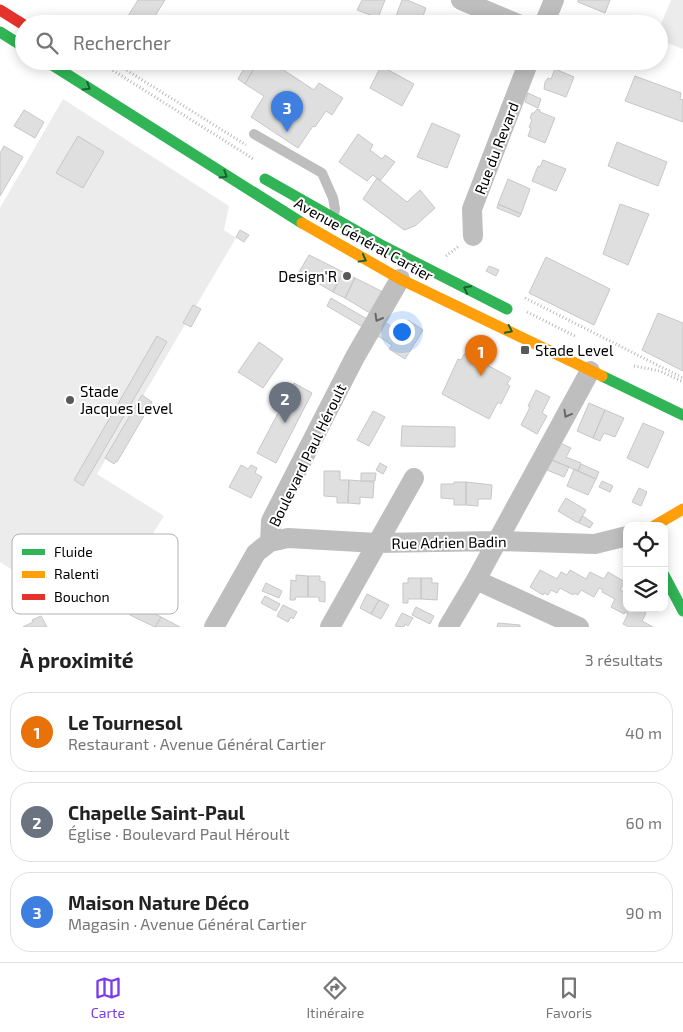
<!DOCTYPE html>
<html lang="fr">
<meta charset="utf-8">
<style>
body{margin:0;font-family:"Exo 2",sans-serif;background:#f2f2f2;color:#222}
.controls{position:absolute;right:15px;bottom:15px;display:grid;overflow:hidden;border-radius:10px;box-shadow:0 2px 12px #0003}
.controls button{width:45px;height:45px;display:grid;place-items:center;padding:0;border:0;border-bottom:1px solid #e0e0e0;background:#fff;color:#222;font:25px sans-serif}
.you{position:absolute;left:401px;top:331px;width:18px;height:18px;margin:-12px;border:4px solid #fff;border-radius:50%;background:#1a73e8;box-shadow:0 0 0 8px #1a73e833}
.badge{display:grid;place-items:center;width:32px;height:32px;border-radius:50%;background:#7c3aed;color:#fff;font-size:16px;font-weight:700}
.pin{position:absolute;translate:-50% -41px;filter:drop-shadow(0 1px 2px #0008)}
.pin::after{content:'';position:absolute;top:26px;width:18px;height:15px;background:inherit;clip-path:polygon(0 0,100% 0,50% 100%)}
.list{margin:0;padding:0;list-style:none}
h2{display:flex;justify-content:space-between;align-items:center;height:65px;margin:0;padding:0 20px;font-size:21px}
h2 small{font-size:16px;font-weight:400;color:#767676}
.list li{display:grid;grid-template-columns:32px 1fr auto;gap:15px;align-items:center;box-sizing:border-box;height:80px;margin:0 10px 10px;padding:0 10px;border:1px solid #e0e0e0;border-radius:20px}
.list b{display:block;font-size:19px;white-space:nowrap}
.list p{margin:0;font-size:16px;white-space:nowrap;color:#767676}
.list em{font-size:16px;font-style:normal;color:#767676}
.icon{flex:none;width:28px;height:28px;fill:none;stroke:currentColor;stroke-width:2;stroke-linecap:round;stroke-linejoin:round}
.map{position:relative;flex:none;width:683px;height:627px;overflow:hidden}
.search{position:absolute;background:#fff;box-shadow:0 2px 12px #0003;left:15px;right:15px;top:15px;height:55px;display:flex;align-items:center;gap:12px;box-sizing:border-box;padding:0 18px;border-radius:28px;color:#767676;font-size:19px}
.sheet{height:335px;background:#fff}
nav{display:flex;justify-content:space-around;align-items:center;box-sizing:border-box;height:70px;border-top:1px solid #e0e0e0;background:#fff;font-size:14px;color:#767676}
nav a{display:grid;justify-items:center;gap:2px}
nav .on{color:#7c3aed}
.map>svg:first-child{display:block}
</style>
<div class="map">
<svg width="683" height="627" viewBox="0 0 683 627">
<rect width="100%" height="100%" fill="#fff"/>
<path fill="#ececec" d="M671 0H683V49L659 40V29Z
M63 99 229 206 224 230 236 238 97 474 164 516 116 592 52 552 33 583 0 562V208Z"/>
<path fill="#dfdfdf" stroke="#c7c7c7" d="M138 0H165L150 24H123Z
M362 0H385L378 18 357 10Z
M402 0H407L426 8 420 24H401L402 22 395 19Z
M578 0H610L605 13 578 2Z
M270 61 314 90 319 83 343 98 332 115 326 111 315 127 313 126 298 148 251 117 264 96 245 84 258 62Z
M437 61H457L455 68Z
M246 65 253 70 245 84 238 79Z
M381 66 414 84 402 106 370 88Z
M555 69 574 77 566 97 544 89 545 82 548 78 551 79Z
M635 76 681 93 680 99 683 100V122L625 101Z
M528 93 541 99 538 108 525 102Z
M537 109 540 110V112L555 118 545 143 528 136 531 128 529 127 532 120 530 118 532 113H534Z
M24 110 44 122 35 138 14 126Z
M432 123 460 135 447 168 417 157Z
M358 134 373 145 370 150 382 159 385 155 395 162 380 181 373 175 367 181 339 162Z
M78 136 104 152 83 188 56 173Z
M617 142 667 162 658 186 608 166Z
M4 146 23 157 0 196V153Z
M543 160 566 169 556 191 532 181 538 166 540 167Z
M377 178 407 202 420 190 435 208 415 226 404 230 363 199Z
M508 179 530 189 521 214 498 204Z
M498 204 521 214 519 217 497 208Z
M620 204 649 214 628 265 603 254Z
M240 230 249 235 244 242 236 237Z
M309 255 343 272 333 292 299 272Z
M546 257 610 289 594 325 529 293Z
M489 266 499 270 496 276 486 271Z
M343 272 355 278 345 298 333 292Z
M355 278 385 293 370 313 345 298Z
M331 298 367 319 363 327 327 306Z
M193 305 201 309 191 327 183 323Z
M658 313 683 323V371L642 350Z
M381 320 401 332 408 320 423 330 405 359 389 349 392 345 373 333Z
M157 336 167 342 83 486 74 480Z
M259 342 283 359 263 388 238 372Z
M465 353 511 378 507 384 510 386 501 404 498 402 489 419 442 394 458 359 461 360Z
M294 383 312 393 276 463 257 453Z
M536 390 550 397 542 413 547 416 537 434 521 425 530 407 528 406Z
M142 395 152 402 117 462 116 461 114 464 105 458Z
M589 403 605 410 593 438 577 431Z
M605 410 624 418 615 437 604 433 600 441 593 438Z
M373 411 385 417 369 446 357 440Z
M643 423 664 432 648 468 627 458Z
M402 426 455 427V447L401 446Z
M556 441 571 448 566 457 581 463 578 471 547 458Z
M547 458 569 467 564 477 542 468Z
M380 463 387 467 383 474 376 470Z
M581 464 599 472 596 479 578 471Z
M241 465 248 469 251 465 257 468 255 473 262 477 251 498 229 487Z
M574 469 596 479 588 495 567 486Z
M324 471H340V480H349L348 503H337V497L324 496Z
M361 473H376L375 481H361Z
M349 480 374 482 373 498 360 497V504L348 503Z
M602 481 613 486 610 492 599 487Z
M454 482H466V505H454V499L441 498V484H454Z
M466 482 492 485 491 499H478V506L466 505Z
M639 488 647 492 641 506 632 502Z
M566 498 586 510 578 523 558 511Z
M583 516 593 523 590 528 579 523Z
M540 570 557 579 561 572 567 575 570 570 586 579 590 572 604 579 608 572 625 582 620 590 627 593V608H637L646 613 642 621 653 627H629L623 624 628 614 625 612 624 614 611 607 615 599 602 592 603 590 599 588 594 597 581 590 578 595 574 593 573 595 560 588 557 593 551 590 548 595 544 593 543 595 530 587Z
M296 575 308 576V597H296L295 600H290L291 580 296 581Z
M308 576H320V581L325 582V602L319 601V597H308Z
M408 578H421V599H408V603H403V583H408Z
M421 578H432V583H438L437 600 421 599Z
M266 583 282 591 279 598 262 591Z
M367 594 379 600 371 614 360 608Z
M265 596 280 604 276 611 261 603Z
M379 600 389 605 381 619 371 614Z
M138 605 161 617 155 627 130 615 133 609 136 610Z
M283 605 297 612 293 619 291 617 288 622 277 616Z
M416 607 434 616 430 624 412 615Z
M402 613 413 618 408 626 405 624 404 627 395 626Z
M41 616 47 627H23L33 622 32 620Z
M161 617 180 627H155Z
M498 623 520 625V627H497Z"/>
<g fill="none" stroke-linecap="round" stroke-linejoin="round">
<path stroke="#b9b9b9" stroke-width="3" stroke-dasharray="1 2.5" stroke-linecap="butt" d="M45 17 55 24
M98 61 255 160
M112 61 246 145
M446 256 459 246
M525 298 683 378
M527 312 577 337
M634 366 660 371 683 382"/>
<path stroke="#bebebe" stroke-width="10" d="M254 134 322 173 333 198 335 209 334 215"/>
<path stroke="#bebebe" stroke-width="20" d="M461 0 518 24
M544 24 554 0
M473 236 472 209 529 61
M270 542 271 521 355 357 400 279
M476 580 579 627
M214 627 256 553 270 542 288 538 377 543 497 541 595 544 627 536
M330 627 414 478
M448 627 476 580 590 371"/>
<path stroke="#30b455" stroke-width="11" d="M0 32 24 47
M46 61 302 223
M265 179 383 246 507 309
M602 376 683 415
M664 575 683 611"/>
<path stroke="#ff9f0a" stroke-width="11" d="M302 223 400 279 602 376
M654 526 683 509"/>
<path stroke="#e5322d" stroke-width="11" d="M0 10 24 25"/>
</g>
<defs><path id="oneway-chevron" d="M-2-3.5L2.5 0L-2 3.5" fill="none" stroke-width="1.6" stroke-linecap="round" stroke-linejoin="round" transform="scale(1.25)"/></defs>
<g stroke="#1a632f">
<use href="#oneway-chevron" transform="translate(87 87) rotate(32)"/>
<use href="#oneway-chevron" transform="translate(224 175) rotate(32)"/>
<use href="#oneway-chevron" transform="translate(363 259) rotate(29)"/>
<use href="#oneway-chevron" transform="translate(467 289) rotate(-153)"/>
<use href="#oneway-chevron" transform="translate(509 330) rotate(26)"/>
</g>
<g stroke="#686868">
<use href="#oneway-chevron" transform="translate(378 318) rotate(120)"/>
<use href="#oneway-chevron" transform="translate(567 414) rotate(119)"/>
</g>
<g fill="#595959" stroke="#fff" stroke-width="2">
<circle cx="347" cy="276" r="5"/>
<rect x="520" y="345" width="10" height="10" rx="2.5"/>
<circle cx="70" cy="400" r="5"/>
</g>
<g text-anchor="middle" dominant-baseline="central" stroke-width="4" stroke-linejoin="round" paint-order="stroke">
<g font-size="15" fill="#000" stroke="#fff">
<text transform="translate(496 148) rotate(-69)">Rue du Revard</text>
<text transform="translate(364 239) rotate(29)">Avenue Général Cartier</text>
<text transform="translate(307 455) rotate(-64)">Boulevard Paul Héroult</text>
<text transform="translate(449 542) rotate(-1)">Rue Adrien Badin</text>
</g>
<g font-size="15" fill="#000" stroke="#fff" text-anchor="start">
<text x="337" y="276" text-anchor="end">Design'R</text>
<text x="535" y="350">Stade Level</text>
<text x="80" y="391">Stade<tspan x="80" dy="17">Jacques Level</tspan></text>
</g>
</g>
<rect x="12" y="534" width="166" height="80" rx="8" fill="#fff" stroke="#b2b2b2" stroke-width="1"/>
<rect x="22" y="549" width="23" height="6" fill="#30b455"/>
<rect x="22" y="571" width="23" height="7" fill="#ff9f0a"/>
<rect x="22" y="594" width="23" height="6" fill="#e5322d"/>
<g font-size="14" fill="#000">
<text x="54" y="557">Fluide</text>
<text x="54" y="579">Ralenti</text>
<text x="54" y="602">Bouchon</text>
</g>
</svg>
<div class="controls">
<button><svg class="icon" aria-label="locate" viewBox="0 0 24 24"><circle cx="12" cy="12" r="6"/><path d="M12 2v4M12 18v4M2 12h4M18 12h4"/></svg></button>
<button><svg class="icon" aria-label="layers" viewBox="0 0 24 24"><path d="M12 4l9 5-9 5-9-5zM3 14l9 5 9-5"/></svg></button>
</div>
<div class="you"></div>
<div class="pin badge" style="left:481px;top:376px;background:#e8710a">1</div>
<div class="pin badge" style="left:285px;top:423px;background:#6b7280">2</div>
<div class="pin badge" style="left:287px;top:132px;background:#3f7fe0">3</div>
<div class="search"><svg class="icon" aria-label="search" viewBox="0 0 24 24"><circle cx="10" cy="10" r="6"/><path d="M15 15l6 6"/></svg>Rechercher</div>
</div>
<section class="sheet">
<h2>À proximité<small>3 résultats</small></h2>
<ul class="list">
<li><span class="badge" style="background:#e8710a">1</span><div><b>Le Tournesol</b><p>Restaurant · Avenue Général Cartier</p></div><em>40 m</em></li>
<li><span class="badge" style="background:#6b7280">2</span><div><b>Chapelle Saint-Paul</b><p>Église · Boulevard Paul Héroult</p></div><em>60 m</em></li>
<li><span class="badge" style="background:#3f7fe0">3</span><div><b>Maison Nature Déco</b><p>Magasin · Avenue Général Cartier</p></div><em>90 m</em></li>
</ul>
</section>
<nav>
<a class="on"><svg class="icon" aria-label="map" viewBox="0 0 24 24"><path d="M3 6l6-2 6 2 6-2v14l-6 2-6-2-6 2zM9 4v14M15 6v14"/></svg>Carte</a>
<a><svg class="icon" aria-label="directions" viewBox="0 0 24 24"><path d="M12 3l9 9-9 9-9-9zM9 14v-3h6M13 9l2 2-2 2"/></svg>Itinéraire</a>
<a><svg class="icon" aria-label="saved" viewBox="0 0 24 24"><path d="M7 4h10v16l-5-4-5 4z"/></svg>Favoris</a>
</nav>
